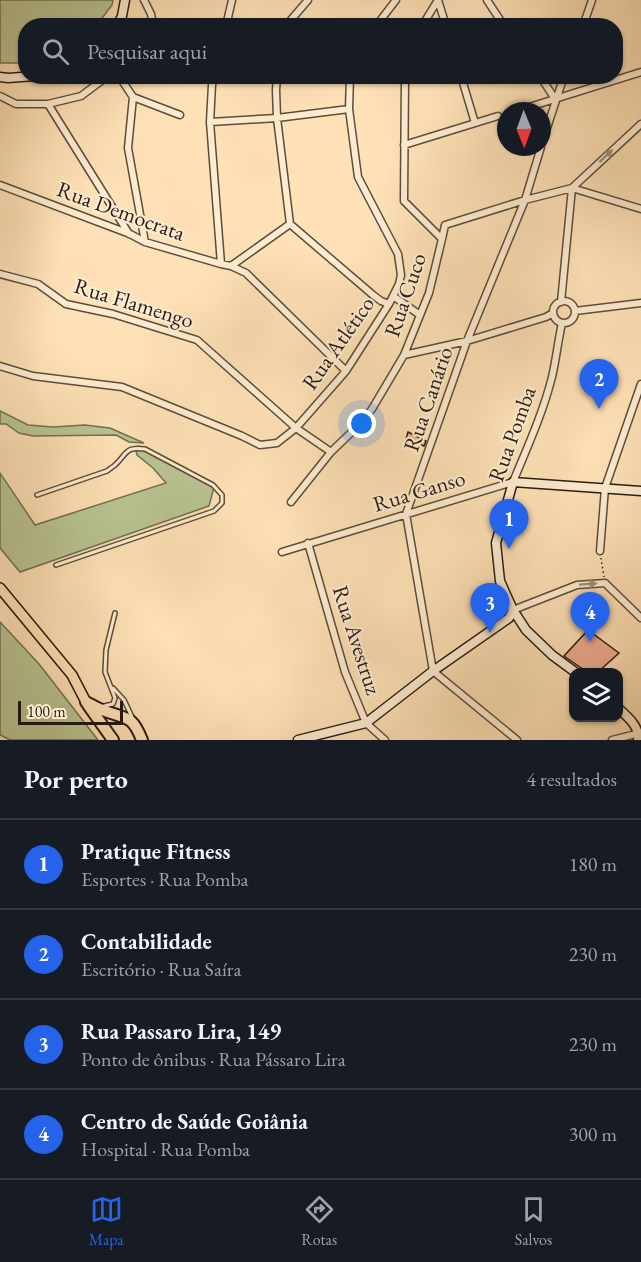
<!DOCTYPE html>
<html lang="pt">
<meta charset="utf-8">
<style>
body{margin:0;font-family:"EB Garamond",serif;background:#242831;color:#f1f3f6}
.controls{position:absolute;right:18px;bottom:18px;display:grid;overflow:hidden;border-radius:12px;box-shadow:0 2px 4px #0004}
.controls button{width:54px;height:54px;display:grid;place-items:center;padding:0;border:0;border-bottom:2px solid #363941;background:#171b24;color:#f1f3f6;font:30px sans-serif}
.compass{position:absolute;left:497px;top:102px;width:54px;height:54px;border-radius:50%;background:#171b24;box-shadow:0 2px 4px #0004;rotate:179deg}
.scale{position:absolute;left:18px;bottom:15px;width:105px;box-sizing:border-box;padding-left:6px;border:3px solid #291b11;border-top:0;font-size:16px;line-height:21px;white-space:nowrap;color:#291b11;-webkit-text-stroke:4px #feecd0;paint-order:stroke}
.you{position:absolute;left:362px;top:424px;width:21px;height:21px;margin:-15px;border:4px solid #fff;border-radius:50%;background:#1a73e8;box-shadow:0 0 0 9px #1a73e833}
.badge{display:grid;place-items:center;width:39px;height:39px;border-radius:50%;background:#2563eb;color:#fff;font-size:20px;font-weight:700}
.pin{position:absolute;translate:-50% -50px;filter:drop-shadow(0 2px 3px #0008)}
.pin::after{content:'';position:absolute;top:32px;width:21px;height:18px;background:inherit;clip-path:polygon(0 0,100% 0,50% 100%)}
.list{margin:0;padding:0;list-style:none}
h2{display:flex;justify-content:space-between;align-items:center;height:78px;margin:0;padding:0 24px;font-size:26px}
h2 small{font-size:20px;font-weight:400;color:#9ea1a6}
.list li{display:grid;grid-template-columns:39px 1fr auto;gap:18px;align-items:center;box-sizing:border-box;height:90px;padding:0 24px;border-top:2px solid #363941}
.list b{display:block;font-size:22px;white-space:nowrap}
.list p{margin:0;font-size:20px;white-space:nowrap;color:#9ea1a6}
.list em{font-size:20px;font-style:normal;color:#9ea1a6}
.icon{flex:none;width:33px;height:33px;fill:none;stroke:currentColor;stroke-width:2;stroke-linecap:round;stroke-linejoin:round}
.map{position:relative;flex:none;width:641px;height:740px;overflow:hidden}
.search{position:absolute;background:#171b24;box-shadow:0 2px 4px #0004;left:18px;right:18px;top:18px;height:66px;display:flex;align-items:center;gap:15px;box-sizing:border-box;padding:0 21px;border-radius:24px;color:#9ea1a6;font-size:22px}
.sheet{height:438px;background:#171b24}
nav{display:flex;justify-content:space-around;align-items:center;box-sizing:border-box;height:84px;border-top:2px solid #363941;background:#171b24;font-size:16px;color:#9ea1a6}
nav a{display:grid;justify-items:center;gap:3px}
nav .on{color:#2563eb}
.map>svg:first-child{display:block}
</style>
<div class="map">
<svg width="641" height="740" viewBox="0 0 641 740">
<rect width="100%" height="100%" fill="#fee1b6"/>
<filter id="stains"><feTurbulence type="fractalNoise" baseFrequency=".00333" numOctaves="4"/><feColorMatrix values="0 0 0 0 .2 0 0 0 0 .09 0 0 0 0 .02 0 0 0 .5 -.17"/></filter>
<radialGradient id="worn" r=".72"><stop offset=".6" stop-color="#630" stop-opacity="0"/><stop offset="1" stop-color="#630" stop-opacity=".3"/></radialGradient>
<path fill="#b9c493" stroke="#717052" stroke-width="1.5" d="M0 0H113L112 5 97 25 26 26 25 63H0Z
M0 411 28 425 53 427 85 425 110 428 144 443 129 442 116 435 33 436 19 433 6 424H0Z
M135 447 145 449 214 487 209 506 20 572 0 548V473L35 525 166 483 153 468 137 455Z
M0 622 39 664 98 740H10L0 735Z"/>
<path fill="#efad91" stroke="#291b11" stroke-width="1.5" d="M408 432 426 441 424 446 406 439Z
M588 630 619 653 598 672H587L564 656Z"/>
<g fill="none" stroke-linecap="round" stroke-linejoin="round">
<defs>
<path id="lane" d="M37 495 107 471C108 470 114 466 115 465 127 454 125 446 145 449L213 485 222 495V503L214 511 56 565
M113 688 124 700 132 717
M104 706 113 704 115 698 105 672 106 650 115 613"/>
<path id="street" d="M144 0 151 14 153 26
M438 0 446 26
M487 0 504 26
M226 26 232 0
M289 26 290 21 308 0
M376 26 396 0
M422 26 438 0
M583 26 592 0
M119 76 133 97 180 115
M214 76 212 85 210 122 221 264
M277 76 276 90 277 118 290 224 373 295 381 301 389 304
M461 76 475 123
M540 76 555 99
M0 96 16 104H48L81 96 108 76
M133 97 128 148 145 242
M48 104 129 234
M526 108 641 72
M210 122 277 118 349 109
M542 143 564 76
M404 145 498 116
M0 185 130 234 145 242 221 264 231 266 246 273 346 371
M442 239 445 225 525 200 572 188 641 209
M231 266 290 224
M0 274 38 284 66 304 113 314 197 340 296 428 331 452
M393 296 420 315
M553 312a11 11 0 1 1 22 0a11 11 0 1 1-22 0Z
M561 302 572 188 641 124
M575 311 641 303
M404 355 467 341 546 317 553 313
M0 366 33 376 122 387 242 436 260 445 277 443 296 428 346 371 389 304 399 284 401 275 398 254 358 177 349 109 350 76
M291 502 331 452 360 424 372 409 404 355 429 293 442 239 404 201 405 76
M308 543 345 672 366 723 385 740
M600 551 605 488 641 384
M282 552 513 482C527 448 543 413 552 377 556 360 558 341 562 323
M513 610 577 585 605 583 641 618
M517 740 433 671 406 514 467 341 525 200 541 147
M612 740 640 733"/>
<path id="secondary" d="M117 26 122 16 125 0
M0 77 8 78 35 76
M575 672 552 655 526 630 513 610 500 581 496 543 513 482 641 491
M618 708C628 717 640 727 638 740
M298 740 366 723 433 671 509 618 513 610"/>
<path id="primary" d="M0 588 72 675 86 702"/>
<path id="highway" d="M86 702C92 705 98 709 105 711 127 719 132 715 142 740
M88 705 113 740"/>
</defs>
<use href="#lane" stroke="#5e4c3a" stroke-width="6"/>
<use href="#street" stroke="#5e4c3a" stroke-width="9"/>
<use href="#secondary" stroke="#291b11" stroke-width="11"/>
<use href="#primary" stroke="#291b11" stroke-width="12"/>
<use href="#highway" stroke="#291b11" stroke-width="14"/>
<path stroke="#291b11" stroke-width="1.5" stroke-dasharray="1.5 3" stroke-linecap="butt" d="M601 558 604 577"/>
<use href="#lane" stroke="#feecd0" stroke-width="3"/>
<use href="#street" stroke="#feecd0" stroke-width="6"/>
<use href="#secondary" stroke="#feecd0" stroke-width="8"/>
<use href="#primary" stroke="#fee1b6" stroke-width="9"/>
<use href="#highway" stroke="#fee1b6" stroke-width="10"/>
</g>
<defs><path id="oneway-solid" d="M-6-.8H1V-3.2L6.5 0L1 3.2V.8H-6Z" transform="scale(1.5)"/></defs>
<g fill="#9e8e7a">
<use href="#oneway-solid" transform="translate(606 156) rotate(-43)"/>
<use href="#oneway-solid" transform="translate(588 584) rotate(-4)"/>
</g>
<g text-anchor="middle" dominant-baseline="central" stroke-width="4.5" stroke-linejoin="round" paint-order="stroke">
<g font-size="22" fill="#291b11" stroke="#feecd0">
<text transform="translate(121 211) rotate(20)">Rua Democrata</text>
<text transform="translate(405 295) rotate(-71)">Rua Cuco</text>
<text transform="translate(134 303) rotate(17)">Rua Flamengo</text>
<text transform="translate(338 343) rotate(-55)">Rua Atlético</text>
<text transform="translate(428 399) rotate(-71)">Rua Canário</text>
<text transform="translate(512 434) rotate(-70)">Rua Pomba</text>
<text transform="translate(419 491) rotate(-17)">Rua Ganso</text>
<text transform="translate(357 640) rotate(72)">Rua Avestruz</text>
</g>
</g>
<rect width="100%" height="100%" filter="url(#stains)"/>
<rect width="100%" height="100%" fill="url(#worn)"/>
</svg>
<div class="controls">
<button><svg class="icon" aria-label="layers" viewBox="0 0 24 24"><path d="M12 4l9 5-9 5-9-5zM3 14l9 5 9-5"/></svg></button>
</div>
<svg class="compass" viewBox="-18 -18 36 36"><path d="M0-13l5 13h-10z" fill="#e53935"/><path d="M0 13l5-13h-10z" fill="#9ea1a6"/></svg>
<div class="scale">100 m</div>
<div class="you"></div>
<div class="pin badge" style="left:509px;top:549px">1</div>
<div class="pin badge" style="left:599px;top:409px">2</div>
<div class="pin badge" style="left:490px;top:633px">3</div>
<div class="pin badge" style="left:590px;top:642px">4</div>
<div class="search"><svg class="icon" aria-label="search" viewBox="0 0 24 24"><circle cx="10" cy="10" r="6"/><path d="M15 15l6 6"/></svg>Pesquisar aqui</div>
</div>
<section class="sheet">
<h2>Por perto<small>4 resultados</small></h2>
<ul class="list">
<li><span class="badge">1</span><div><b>Pratique Fitness</b><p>Esportes · Rua Pomba</p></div><em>180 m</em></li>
<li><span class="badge">2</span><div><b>Contabilidade</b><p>Escritório · Rua Saíra</p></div><em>230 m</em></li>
<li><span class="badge">3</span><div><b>Rua Passaro Lira, 149</b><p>Ponto de ônibus · Rua Pássaro Lira</p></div><em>230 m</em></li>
<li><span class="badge">4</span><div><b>Centro de Saúde Goiânia</b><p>Hospital · Rua Pomba</p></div><em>300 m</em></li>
</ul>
</section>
<nav>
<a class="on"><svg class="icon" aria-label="map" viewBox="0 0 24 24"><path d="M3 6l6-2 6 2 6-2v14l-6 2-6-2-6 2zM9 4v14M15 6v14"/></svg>Mapa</a>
<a><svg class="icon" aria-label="directions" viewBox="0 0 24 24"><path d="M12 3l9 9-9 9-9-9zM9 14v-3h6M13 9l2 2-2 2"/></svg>Rotas</a>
<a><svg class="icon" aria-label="saved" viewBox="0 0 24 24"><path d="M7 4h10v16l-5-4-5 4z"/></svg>Salvos</a>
</nav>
